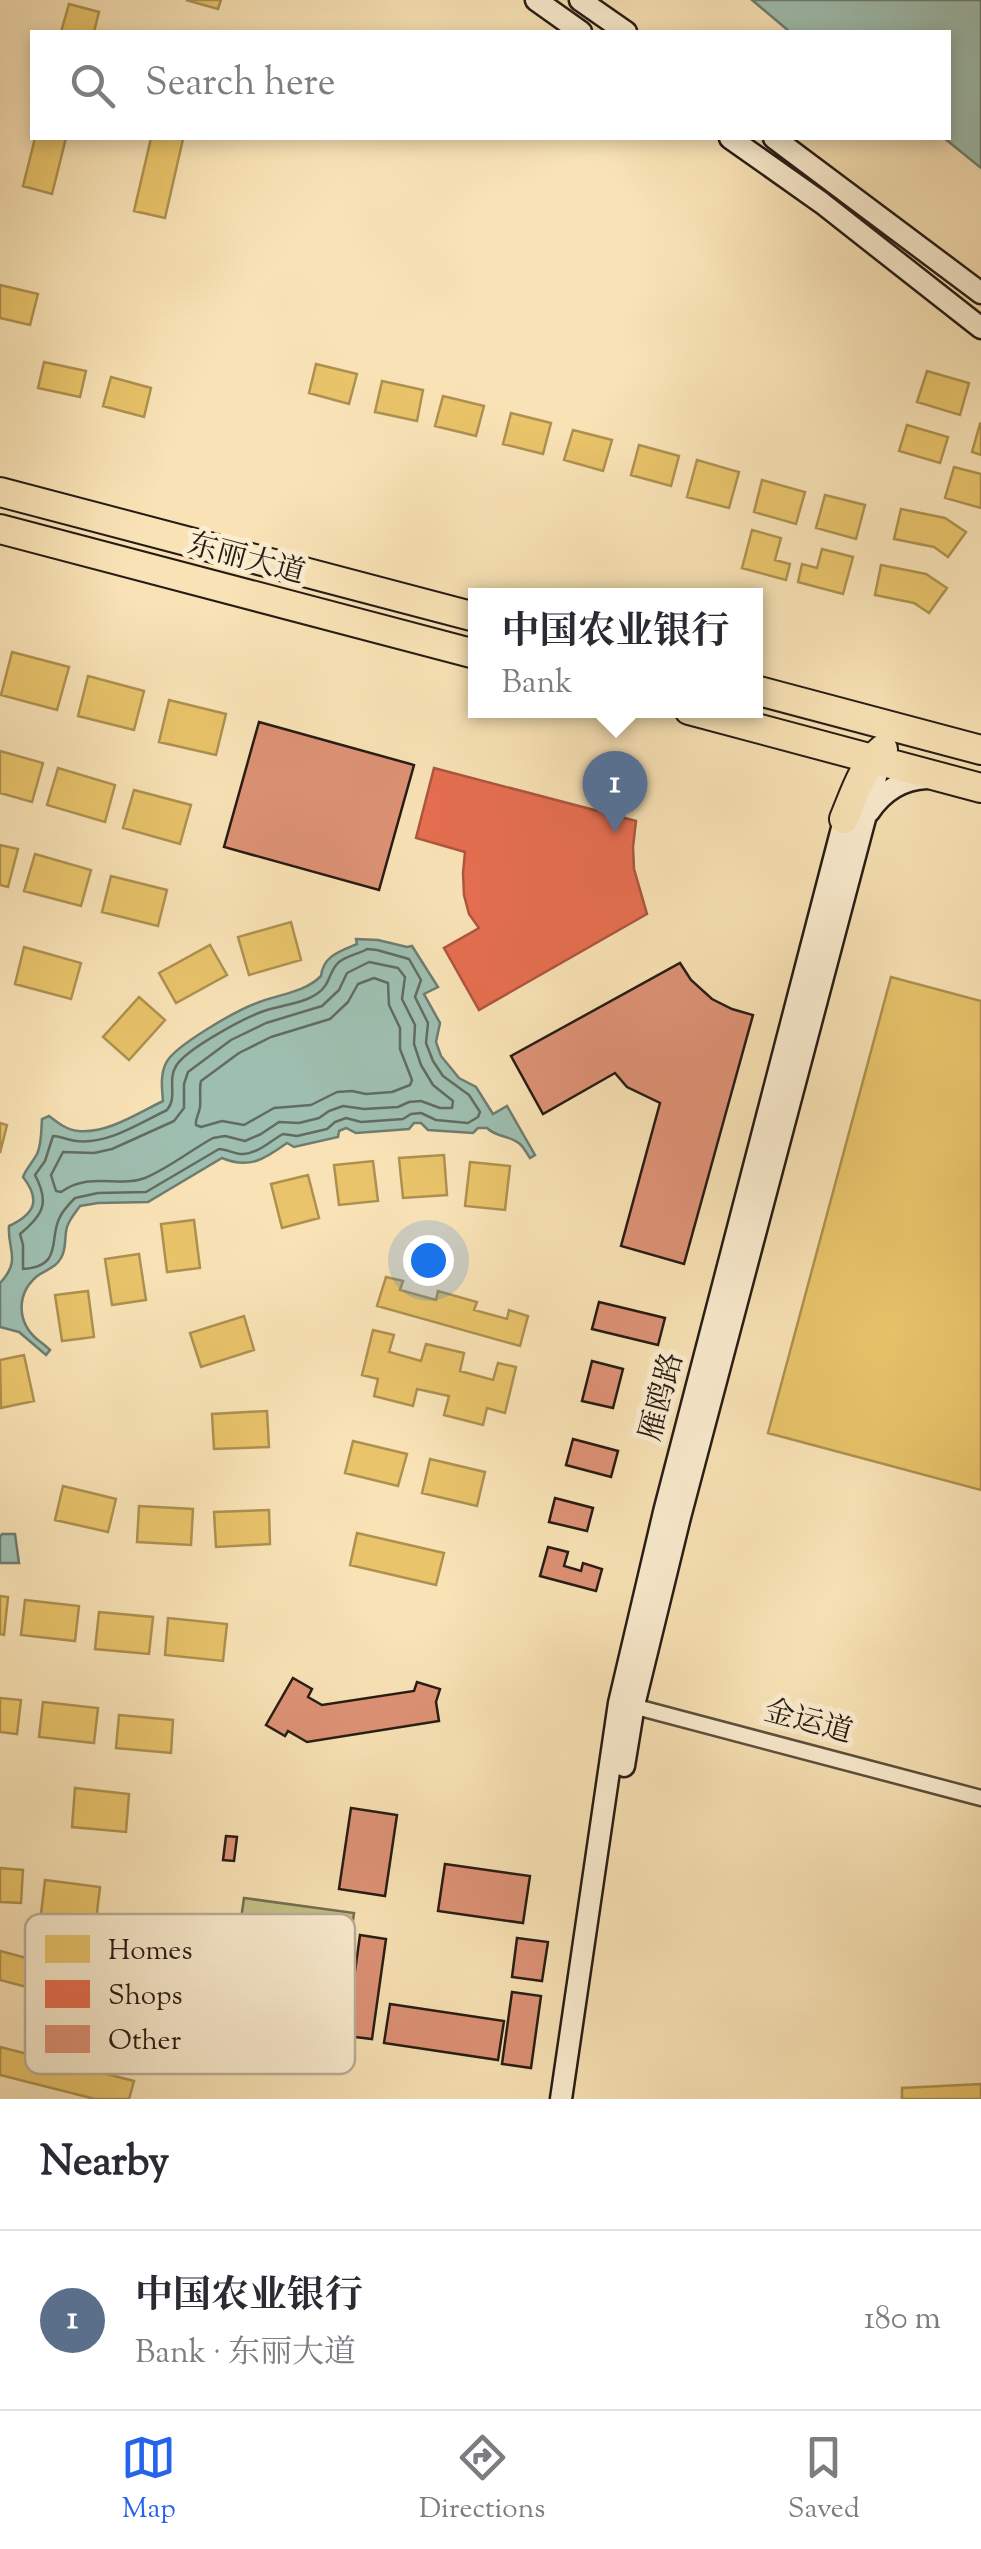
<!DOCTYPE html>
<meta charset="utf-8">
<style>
body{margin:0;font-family:"Sorts Mill Goudy","Noto Serif SC",serif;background:#f7f7f7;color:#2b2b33}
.you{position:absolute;left:428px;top:1260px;width:35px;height:35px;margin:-25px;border:8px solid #fff;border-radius:50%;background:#1a73e8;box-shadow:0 0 0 15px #1a73e833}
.badge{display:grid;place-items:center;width:65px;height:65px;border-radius:50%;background:#2563eb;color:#fff;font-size:32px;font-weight:700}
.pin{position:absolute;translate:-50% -82px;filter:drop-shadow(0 2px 5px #0008)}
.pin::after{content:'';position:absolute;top:52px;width:35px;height:30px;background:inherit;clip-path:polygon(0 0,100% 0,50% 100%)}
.popup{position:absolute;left:468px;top:588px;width:295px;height:130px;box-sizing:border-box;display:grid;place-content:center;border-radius:0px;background:#fff;filter:drop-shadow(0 2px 8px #0005);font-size:32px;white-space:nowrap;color:#7c7c81}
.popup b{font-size:38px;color:#2b2b33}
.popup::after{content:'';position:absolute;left:50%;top:100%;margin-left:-20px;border:20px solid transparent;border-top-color:#fff}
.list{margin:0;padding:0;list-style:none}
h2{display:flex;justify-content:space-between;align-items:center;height:130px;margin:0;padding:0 40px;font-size:42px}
h2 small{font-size:32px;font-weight:400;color:#7c7c81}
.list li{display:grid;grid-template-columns:65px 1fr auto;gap:30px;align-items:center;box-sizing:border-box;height:180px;padding:0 40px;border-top:2px solid #e1e1e2}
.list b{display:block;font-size:38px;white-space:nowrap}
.list p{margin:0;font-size:32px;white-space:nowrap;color:#7c7c81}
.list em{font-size:32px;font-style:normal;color:#7c7c81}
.icon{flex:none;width:55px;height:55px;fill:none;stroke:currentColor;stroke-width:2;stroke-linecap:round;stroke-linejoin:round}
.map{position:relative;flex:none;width:981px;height:2099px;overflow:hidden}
.search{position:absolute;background:#fff;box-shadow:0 5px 15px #0003;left:30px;right:30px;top:30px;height:110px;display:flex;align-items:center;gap:25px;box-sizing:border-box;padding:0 35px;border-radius:0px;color:#7c7c81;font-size:38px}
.sheet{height:310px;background:#fff}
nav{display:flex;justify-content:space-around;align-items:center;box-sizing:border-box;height:140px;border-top:2px solid #e1e1e2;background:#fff;font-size:28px;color:#7c7c81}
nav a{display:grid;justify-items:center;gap:5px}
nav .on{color:#2563eb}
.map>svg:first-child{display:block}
</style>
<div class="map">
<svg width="981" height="2099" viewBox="0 0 981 2099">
<rect width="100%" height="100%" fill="#f9e3b6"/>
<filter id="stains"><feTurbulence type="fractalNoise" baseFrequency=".002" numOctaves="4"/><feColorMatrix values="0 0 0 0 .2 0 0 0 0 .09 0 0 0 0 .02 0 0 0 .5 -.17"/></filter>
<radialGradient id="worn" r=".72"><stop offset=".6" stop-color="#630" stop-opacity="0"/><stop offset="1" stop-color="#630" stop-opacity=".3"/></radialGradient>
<path fill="#c5c189" stroke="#766e4e" stroke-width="2.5" d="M244 1898 354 1913 337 2040 226 2025Z"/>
<path fill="#9ebeaf" stroke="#6e7d71" stroke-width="2.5" d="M752 0H981V168L944 138H948V32H790Z
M356 939 378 940 407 947 412 946 438 987 424 994 440 1023 436 1042 441 1056 459 1078 476 1087 493 1114 507 1106 535 1155 530 1158C527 1154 525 1149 521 1145 511 1135 497 1138 487 1128H478L473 1133 428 1130 421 1123H414L409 1129 356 1133 346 1128 339 1131 338 1137 294 1147 287 1143C266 1158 250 1170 222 1158L148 1202 98 1203 80 1206C75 1213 69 1220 67 1227 64 1237 67 1248 61 1258 55 1269 44 1270 36 1277 16 1295 17 1323 38 1340 42 1343 46 1346 50 1350L46 1355 19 1332 0 1327V1283C22 1260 7 1249 9 1226 35 1214 41 1200 23 1177 26 1169 32 1163 37 1154 42 1143 41 1131 42 1119L49 1116C58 1123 67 1130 78 1131 107 1134 138 1113 163 1101 162 1089 160 1075 166 1063 174 1046 237 1010 257 1003 279 994 304 993 321 976 323 956 340 951 357 944Z
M2 1534H15L19 1563H0V1537Z"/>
<path fill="#e9c46a" stroke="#ae9150" stroke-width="2.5" d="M186 0H221L218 9Z
M69 4 99 12 94 32H61Z
M35 138H66L52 194 23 186Z
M151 138 183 139 165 218 134 211Z
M0 285 38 294 30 325 0 318Z
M44 362 86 371 80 397 38 388Z
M316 364 357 374 349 404 309 393Z
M927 371 969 383 960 415 917 402Z
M111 377 151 388 144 417 103 406Z
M382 381 423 390 417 421 375 412Z
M443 396 484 406 476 436 435 426Z
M511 413 551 423 543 454 503 444Z
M980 424 981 425V455L972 452Z
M907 425 948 437 940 463 899 451Z
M573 430 612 440 603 471 564 460Z
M639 445 679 456 671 486 631 475Z
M697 460 739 472 729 508 687 497Z
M954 467 981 474V508L945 498Z
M762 480 805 492 796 524 754 512Z
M825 495 865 505 856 539 816 528Z
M901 509 945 518 966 532 948 557 934 547 894 539Z
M752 530 781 538 775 560 790 564 786 580 742 568Z
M822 549 853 557 843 594 798 582 802 564 817 568Z
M881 565 926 574 947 588 929 613 914 603 875 595Z
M12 652 69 667 57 710 1 695Z
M88 676 144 691 134 730 78 716Z
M169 700 226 714 216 755 159 742Z
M0 751 43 763 32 802 0 793Z
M58 768 115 785 105 822 47 805Z
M134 790 191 805 180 844 123 828Z
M0 845 18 849 8 887 0 885Z
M35 854 91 870 81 906 24 891Z
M111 876 167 890 158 926 102 912Z
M291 922 301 960 249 975 238 937Z
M210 945 227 975 176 1003 159 973Z
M24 947 81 963 71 999 15 984Z
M891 977 981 1001V1490L768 1433Z
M139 997 165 1020 129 1060 103 1037Z
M0 1123 7 1125 0 1153Z
M444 1155 447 1195 403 1198 399 1158Z
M373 1161 378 1201 339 1205 334 1165Z
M470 1162 510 1166 505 1210 465 1206Z
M308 1175 319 1218 282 1228 271 1184Z
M194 1220 200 1268 167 1272 161 1224Z
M139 1254 146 1300 112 1305 105 1259Z
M386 1277 403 1281 400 1290 436 1300 438 1291 477 1302 474 1310 507 1319 509 1310 528 1316 520 1346 377 1306Z
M88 1291 94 1337 62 1341 55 1295Z
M244 1316 254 1350 201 1367 190 1333Z
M373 1330 394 1335 389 1352 421 1361 426 1344 464 1353 460 1371 493 1380 498 1363 516 1367 505 1413 487 1408 483 1425 444 1415 449 1396 417 1389 413 1406 374 1396 378 1379 362 1375Z
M24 1355 34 1401 1 1408 0 1360Z
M267 1411 269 1447 214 1449 212 1414Z
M353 1441 407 1454 398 1486 345 1473Z
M430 1459 485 1472 477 1506 422 1493Z
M63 1486 116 1499 108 1532 55 1520Z
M139 1506 193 1509 191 1545 137 1542Z
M269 1510 270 1544 216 1547 214 1512Z
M357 1533 444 1553 436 1585 350 1565Z
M0 1596 8 1597 4 1635 0 1634Z
M25 1600 79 1606 75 1641 21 1635Z
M99 1612 153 1617 149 1654 95 1649Z
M168 1618 227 1624 223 1661 165 1655Z
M0 1698 21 1700 17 1734 0 1732Z
M43 1702 98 1708 94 1743 39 1737Z
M119 1715 173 1720 171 1753 116 1748Z
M75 1788 129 1794 126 1832 72 1827Z
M0 1868 23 1870 21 1903 0 1902Z
M45 1880 100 1887 96 1921 41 1914Z
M137 1916 158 1918 154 1953 133 1950Z
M0 1951 148 1990 141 2017 0 1980Z
M0 2047 134 2081 129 2099H95L0 2075Z
M981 2084V2099H902V2088Z"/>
<path fill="#e76f51" stroke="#ad563f" stroke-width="2.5" d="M434 768 636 821 633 847 634 869 647 914 479 1010 444 948 479 928 469 914 464 895 463 873 465 852 416 838Z"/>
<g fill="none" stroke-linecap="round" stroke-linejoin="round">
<path stroke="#626c62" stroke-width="2.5" d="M367 949 377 950 409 959 421 980 415 997 428 1023 426 1043 433 1061 443 1076 469 1095 480 1112 478 1117 468 1123 436 1120 421 1113 411 1114 403 1119 361 1122 346 1118 335 1122 327 1129 297 1136 283 1134C270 1141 260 1152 244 1154 235 1155 228 1149 219 1149L146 1192 98 1193 75 1198C69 1204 62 1211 59 1219 49 1240 63 1266 23 1269V1245L20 1234C43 1215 50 1203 35 1175L45 1161 53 1136C60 1136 67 1140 76 1141 107 1145 140 1123 167 1110 178 1097 167 1081 176 1066 186 1049 247 1016 267 1010 283 1005 305 1003 318 993 331 984 329 970 339 962 346 956 359 954 367 949Z
M369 962 398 968 405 977 402 999 415 1025 414 1044 421 1065 433 1085 453 1101 452 1108H440L421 1101 409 1102 398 1107 364 1109 343 1106 329 1111 319 1118 299 1123 279 1122 261 1134 245 1141 225 1136 213 1138C191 1150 169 1168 145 1178 119 1188 90 1171 61 1192L56 1191 51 1175 63 1152 94 1153 112 1149 174 1121 184 1108V1084L188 1072 231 1040 266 1023 322 1006 339 990 347 973Z
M374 978 388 983 389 1005 400 1028V1049L412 1080 410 1085 392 1092 366 1094 352 1091 337 1092 311 1105 274 1108 244 1125 222 1121 201 1127 196 1125C195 1119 199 1114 200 1107 201 1098 199 1089 201 1081L239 1053 271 1037 330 1019 348 1002 358 984Z"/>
</g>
<path fill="#de9276" stroke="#261b14" stroke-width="2.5" d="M259 722 414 765 379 890 224 847Z
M680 963 691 980 712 999 732 1009 753 1015 684 1264 621 1246 660 1103 627 1087 615 1073 543 1114 511 1056Z
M599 1302 665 1318 658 1345 592 1329Z
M592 1361 623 1369 613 1408 582 1401Z
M573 1439 618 1451 611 1477 566 1465Z
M555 1498 593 1508 587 1531 549 1522Z
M548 1547 568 1552 564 1566 581 1571 583 1563 602 1569 596 1591 540 1576Z
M293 1678 312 1689 308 1697 322 1705 414 1691 417 1682 440 1689 436 1702 439 1721 307 1742 288 1731 285 1736 266 1725Z
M351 1808 397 1815 385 1896 339 1889Z
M226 1836 237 1837 234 1861 223 1860Z
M445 1864 530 1876 523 1923 438 1911Z
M360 1935 386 1939 372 2039 346 2036Z
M517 1938 548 1942 542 1981 512 1977Z
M512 1992 541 1996 531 2068 502 2064Z
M390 2004 504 2021 498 2060 384 2043Z"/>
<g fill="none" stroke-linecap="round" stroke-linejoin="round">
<defs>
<path id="street" d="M629 1705 981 1798"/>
<path id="secondary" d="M536 0 581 32
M580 0 626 32
M730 138 822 203 981 328
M774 138 981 293
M869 812C883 791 902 779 927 778
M624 1766 634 1705 680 1517 881 758
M561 2099 619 1703 664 1512 847 809"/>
<path id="highway" d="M0 492 475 617
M0 529 475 654
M755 690 981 750
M689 710 981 788
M844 819C854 795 863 765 883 749"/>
</defs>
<use href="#street" stroke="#5b4d3c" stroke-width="19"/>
<use href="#secondary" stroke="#261b14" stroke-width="25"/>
<use href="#highway" stroke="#261b14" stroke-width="32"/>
<use href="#street" stroke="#fbedd0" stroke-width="14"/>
<use href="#secondary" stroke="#fbedd0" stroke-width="20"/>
<use href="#highway" stroke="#f9e3b6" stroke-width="28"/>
</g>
<g text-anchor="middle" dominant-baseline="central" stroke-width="10" stroke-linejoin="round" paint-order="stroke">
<g font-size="30" fill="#261b14" stroke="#fbedd0">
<text transform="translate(246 560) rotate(15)">东丽大道</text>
<text transform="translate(663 1397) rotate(-75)">雁鸥路</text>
<text transform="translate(808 1723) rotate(15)">金运道</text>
</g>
</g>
<rect x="25" y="1914" width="330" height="160" rx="15" fill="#fbedd0" stroke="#bbae98" stroke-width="2.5"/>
<rect x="45" y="1935" width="45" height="28" fill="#e9c46a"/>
<rect x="45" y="1980" width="45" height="28" fill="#e76f51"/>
<rect x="45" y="2025" width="45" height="28" fill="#de9276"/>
<g font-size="28" fill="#261b14">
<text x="108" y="1959">Homes</text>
<text x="108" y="2004">Shops</text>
<text x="108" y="2049">Other</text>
</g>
<rect width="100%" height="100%" filter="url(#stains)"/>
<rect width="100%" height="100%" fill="url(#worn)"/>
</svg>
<div class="you"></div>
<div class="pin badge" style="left:615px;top:833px;background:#5c6f8a">1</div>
<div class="popup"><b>中国农业银行</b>Bank</div>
<div class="search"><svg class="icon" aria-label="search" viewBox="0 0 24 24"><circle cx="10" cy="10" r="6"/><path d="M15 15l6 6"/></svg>Search here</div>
</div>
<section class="sheet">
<h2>Nearby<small></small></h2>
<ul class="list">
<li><span class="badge" style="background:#5c6f8a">1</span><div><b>中国农业银行</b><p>Bank · 东丽大道</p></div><em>180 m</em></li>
</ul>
</section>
<nav>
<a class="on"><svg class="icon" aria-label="map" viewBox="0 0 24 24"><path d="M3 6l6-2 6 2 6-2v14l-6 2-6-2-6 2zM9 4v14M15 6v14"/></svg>Map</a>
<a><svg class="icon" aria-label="directions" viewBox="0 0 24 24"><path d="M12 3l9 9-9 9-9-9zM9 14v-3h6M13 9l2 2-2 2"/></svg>Directions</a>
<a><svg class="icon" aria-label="saved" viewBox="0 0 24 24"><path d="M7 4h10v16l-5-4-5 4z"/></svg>Saved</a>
</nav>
